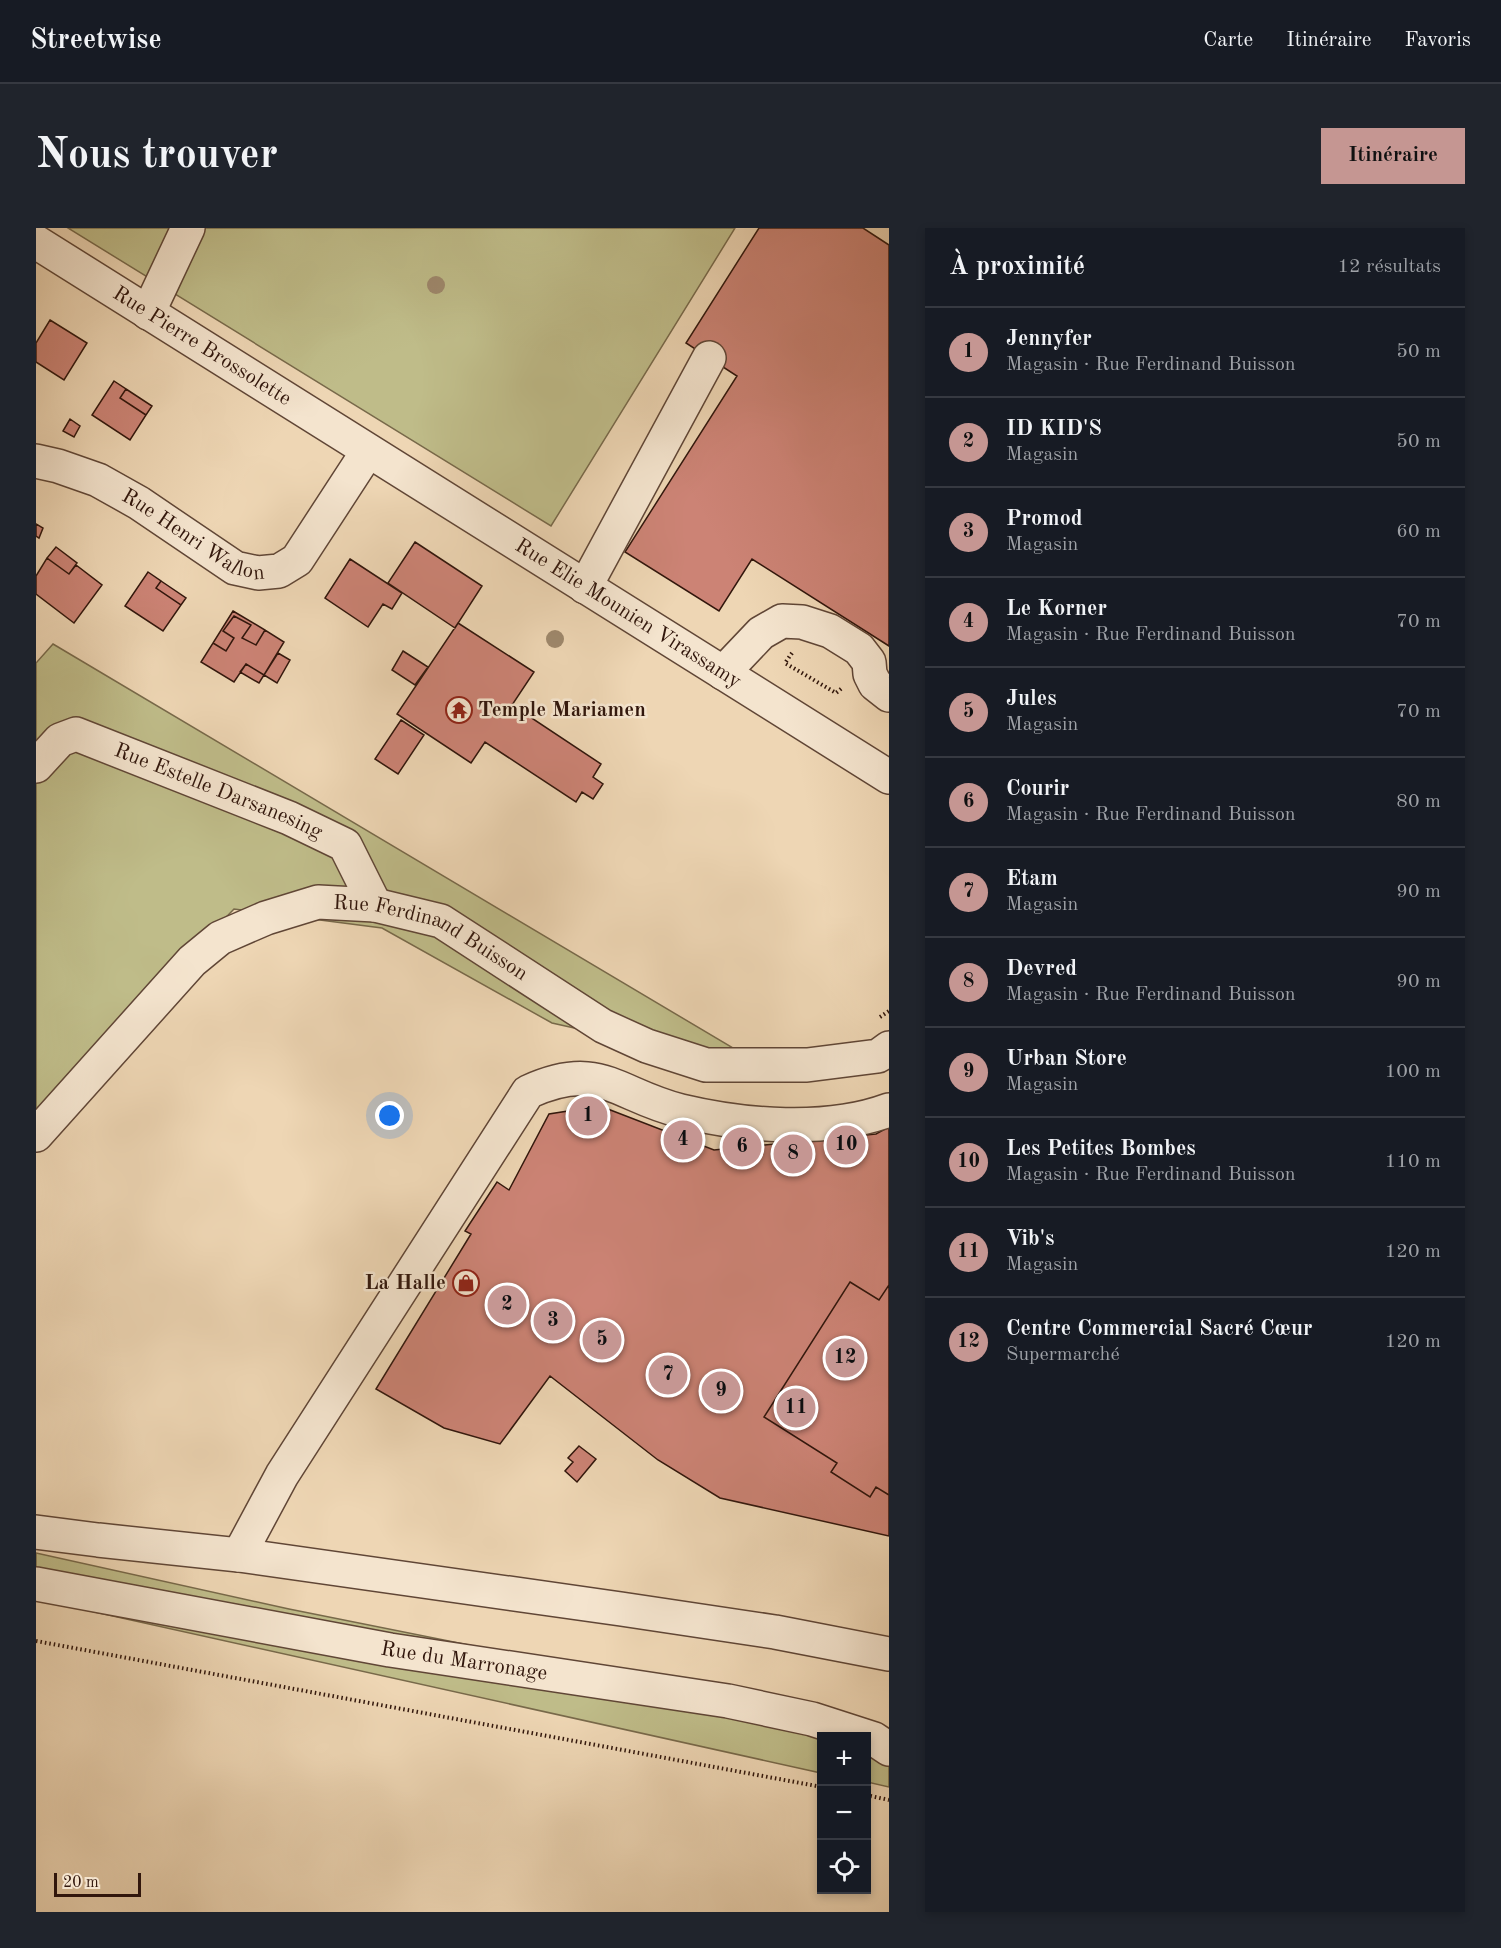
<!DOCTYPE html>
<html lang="fr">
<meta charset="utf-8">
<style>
body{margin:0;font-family:"Old Standard TT",serif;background:#20242c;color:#f1f3f6}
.controls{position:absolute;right:18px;bottom:18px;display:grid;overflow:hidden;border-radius:0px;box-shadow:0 3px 9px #0003}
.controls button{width:54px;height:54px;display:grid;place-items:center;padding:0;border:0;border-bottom:2px solid #363941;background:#171b24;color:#f1f3f6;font:30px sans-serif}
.scale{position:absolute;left:18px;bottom:15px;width:87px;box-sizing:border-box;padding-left:6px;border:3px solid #31160c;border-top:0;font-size:16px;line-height:21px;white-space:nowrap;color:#31160c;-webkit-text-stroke:4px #f4e4ce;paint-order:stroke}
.you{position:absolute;left:354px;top:888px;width:21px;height:21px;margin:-15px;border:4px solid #fff;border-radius:50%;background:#1a73e8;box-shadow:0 0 0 9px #1a73e833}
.badge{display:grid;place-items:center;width:39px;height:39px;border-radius:50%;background:#c59692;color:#111;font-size:20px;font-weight:700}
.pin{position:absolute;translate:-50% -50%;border:3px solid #fff;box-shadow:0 2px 6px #0006}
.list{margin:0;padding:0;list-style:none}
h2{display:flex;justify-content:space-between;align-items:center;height:78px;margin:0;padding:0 24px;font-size:26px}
h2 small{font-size:20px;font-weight:400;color:#9ea1a6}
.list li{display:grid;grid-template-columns:39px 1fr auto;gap:18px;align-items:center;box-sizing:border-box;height:90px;padding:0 24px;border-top:2px solid #363941}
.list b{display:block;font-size:22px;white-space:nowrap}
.list p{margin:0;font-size:20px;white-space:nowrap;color:#9ea1a6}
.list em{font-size:20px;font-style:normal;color:#9ea1a6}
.icon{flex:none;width:33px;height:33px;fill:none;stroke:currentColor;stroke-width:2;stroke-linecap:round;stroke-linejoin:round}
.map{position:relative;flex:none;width:853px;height:1684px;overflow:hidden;border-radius:0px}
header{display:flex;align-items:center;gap:36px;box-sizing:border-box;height:84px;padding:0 30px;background:#171b24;border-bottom:2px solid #363941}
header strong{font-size:28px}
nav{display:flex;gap:33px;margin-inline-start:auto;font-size:21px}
.intro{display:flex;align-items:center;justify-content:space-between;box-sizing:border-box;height:144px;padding:0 36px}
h1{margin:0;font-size:42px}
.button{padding:15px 27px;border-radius:0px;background:#c59692;color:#111;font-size:21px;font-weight:700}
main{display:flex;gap:36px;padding:0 36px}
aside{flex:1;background:#171b24;border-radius:0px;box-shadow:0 3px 9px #0003}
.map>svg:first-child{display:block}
</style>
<header>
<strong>Streetwise</strong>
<nav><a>Carte</a><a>Itinéraire</a><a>Favoris</a></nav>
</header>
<div class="intro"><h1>Nous trouver</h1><a class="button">Itinéraire</a></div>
<main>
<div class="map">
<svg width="853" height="1684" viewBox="0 0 853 1684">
<rect width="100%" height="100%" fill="#eed6b4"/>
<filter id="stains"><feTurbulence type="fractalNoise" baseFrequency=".00333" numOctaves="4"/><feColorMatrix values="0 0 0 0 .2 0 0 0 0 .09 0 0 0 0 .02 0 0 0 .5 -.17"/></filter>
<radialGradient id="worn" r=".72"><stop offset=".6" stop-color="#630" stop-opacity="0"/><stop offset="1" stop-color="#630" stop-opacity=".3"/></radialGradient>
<path fill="#bfbc89" stroke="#78694a" stroke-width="1.5" d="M32 0H699L515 298Z
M17 416 739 845 516 795 346 700 198 681 0 884V435Z
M0 1325 253 1381 853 1501V1559L831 1554 830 1508H786L785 1545 0 1371Z"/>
<path fill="#cc8375" stroke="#31160c" stroke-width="1.5" d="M723 0H827L853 17V418L716 331 683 383 589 324 701 148 650 115Z
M14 92 51 115 28 152 0 134V115Z
M78 153 90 161 84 170 110 187 94 212 56 187Z
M90 161 116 178 110 187 84 170Z
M34 191 44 198 38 209 27 203Z
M0 296 7 300 3 310 0 308Z
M379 314 446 358 419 400 352 355Z
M20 319 41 335 33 346 11 330Z
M11 330 33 346 40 337 66 357 38 395 0 366V348Z
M314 331 366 365 356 381 347 376 332 399 289 370Z
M112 344 125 353 120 360 145 377 127 403 89 378Z
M125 353 150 370 145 377 120 360Z
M197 383 229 402 220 417 206 410 215 397 198 388 187 403 198 410 190 423 177 415Z
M198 388 215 397 206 410 220 417 229 402 248 414 228 447 210 436 198 454 165 434 177 415 190 423 198 410 187 403Z
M422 395 498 444 476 477 565 536 557 549 567 556 557 571 546 564 540 574 449 514 435 535 361 486Z
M367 423 392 439 379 457 356 442Z
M242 425 254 432 241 455 228 447Z
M210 436 228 447 223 455 204 444Z
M365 492 388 507 362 546 339 531Z
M564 878 678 922 840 906 853 899V1057L843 1072 814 1054 728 1189 801 1235 795 1244 834 1269 840 1259 853 1267V1308L684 1270 622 1232 514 1148 464 1216 408 1200 340 1161 435 1006 429 1003 461 954 473 962 513 886Z
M814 1054 843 1072 853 1057V1267L840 1259 834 1269 795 1244 801 1235 728 1189Z
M543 1218 560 1231 541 1254 529 1243 537 1234 532 1230Z"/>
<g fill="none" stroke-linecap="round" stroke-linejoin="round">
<defs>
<g id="minor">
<path id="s1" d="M0 14 853 549"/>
<path d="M112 85 152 0"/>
<path id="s2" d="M0 233 22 238 62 252 103 275 199 340 222 345 243 343 261 332 332 223"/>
<path d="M549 359 673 130"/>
<path d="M687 445 725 405 746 393 766 394 794 403 823 421 833 434 834 446 839 456 853 467"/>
<path id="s3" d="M0 538 24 512 40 506 253 590 309 617 339 677"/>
<path id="s4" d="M0 907 156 733 184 710 230 690 282 674 339 677 405 693 567 798 611 818 670 837H771L842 828 853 820"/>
<path d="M0 1304 62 1312 203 1327 585 1381 739 1404 853 1426"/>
<path d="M203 1327 246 1247 492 864C564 831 580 867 645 883 708 898 791 905 853 882"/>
<path id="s5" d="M0 1356 354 1422 692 1473 776 1491 838 1511 853 1521"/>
</g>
</defs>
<use href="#minor" stroke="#604636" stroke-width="36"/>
<path stroke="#31160c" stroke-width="4" stroke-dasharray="1.5 3" stroke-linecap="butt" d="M756 425 749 435 800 465 806 460
M844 789 853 783
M0 1413 786 1559
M830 1567 853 1572"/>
<use href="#minor" stroke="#f4e4ce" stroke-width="33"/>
</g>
<g fill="#9e886c">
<circle cx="400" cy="57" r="9"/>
<circle cx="519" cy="411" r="9"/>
</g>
<defs>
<symbol id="temple-ring" viewBox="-11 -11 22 22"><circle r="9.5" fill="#f4e4ce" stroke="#8f2418" stroke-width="1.5"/><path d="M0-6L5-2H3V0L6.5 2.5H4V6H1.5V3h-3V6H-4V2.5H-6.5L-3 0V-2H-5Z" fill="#8f2418"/></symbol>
<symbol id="shop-ring" viewBox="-11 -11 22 22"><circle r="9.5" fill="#f4e4ce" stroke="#8f2418" stroke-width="1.5"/><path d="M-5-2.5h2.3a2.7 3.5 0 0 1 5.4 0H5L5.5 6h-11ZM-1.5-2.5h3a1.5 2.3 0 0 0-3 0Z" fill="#8f2418"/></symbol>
</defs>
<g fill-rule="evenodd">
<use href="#temple-ring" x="408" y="467" width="30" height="30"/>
<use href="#shop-ring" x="415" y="1040" width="30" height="30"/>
</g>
<g text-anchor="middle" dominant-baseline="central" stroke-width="5" stroke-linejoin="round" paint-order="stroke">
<g font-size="21" fill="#31160c" stroke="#f4e4ce">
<text stroke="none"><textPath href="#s1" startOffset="196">Rue Pierre Brossolette</textPath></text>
<text stroke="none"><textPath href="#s2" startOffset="176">Rue Henri Wallon</textPath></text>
<text stroke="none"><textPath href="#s1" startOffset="699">Rue Elie Mounien Virassamy</textPath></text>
<text stroke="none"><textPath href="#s3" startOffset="206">Rue Estelle Darsanesing</textPath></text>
<text stroke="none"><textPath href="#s4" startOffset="495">Rue Ferdinand Buisson</textPath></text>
<text stroke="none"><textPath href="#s5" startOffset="435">Rue du Marronage</textPath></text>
</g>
<g font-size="21" font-weight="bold" fill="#31160c" stroke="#f4e4ce" text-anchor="start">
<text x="442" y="482">Temple Mariamen</text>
<text x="410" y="1055" text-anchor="end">La Halle</text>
</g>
</g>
<rect width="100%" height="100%" filter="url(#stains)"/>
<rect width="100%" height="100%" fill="url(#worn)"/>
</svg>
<div class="controls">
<button>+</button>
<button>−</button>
<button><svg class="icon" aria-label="locate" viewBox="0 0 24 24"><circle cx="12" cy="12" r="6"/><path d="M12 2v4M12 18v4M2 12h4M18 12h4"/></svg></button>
</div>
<div class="scale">20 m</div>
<div class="you"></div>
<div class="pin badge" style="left:552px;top:888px">1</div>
<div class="pin badge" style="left:471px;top:1077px">2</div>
<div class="pin badge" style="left:517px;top:1093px">3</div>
<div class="pin badge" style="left:647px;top:912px">4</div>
<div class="pin badge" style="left:566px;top:1112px">5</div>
<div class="pin badge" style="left:706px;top:919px">6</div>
<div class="pin badge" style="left:632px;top:1147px">7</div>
<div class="pin badge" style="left:757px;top:926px">8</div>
<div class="pin badge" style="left:685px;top:1163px">9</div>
<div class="pin badge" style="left:810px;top:917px">10</div>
<div class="pin badge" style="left:760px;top:1180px">11</div>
<div class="pin badge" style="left:809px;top:1130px">12</div>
</div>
<aside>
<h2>À proximité<small>12 résultats</small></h2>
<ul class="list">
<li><span class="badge">1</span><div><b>Jennyfer</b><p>Magasin · Rue Ferdinand Buisson</p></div><em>50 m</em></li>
<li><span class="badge">2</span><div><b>ID KID'S</b><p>Magasin</p></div><em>50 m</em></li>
<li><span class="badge">3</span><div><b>Promod</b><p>Magasin</p></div><em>60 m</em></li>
<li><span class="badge">4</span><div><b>Le Korner</b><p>Magasin · Rue Ferdinand Buisson</p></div><em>70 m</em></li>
<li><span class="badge">5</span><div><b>Jules</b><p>Magasin</p></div><em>70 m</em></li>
<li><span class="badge">6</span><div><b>Courir</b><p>Magasin · Rue Ferdinand Buisson</p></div><em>80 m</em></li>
<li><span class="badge">7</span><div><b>Etam</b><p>Magasin</p></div><em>90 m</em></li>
<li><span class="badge">8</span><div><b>Devred</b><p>Magasin · Rue Ferdinand Buisson</p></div><em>90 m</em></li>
<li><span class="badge">9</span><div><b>Urban Store</b><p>Magasin</p></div><em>100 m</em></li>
<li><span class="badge">10</span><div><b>Les Petites Bombes</b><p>Magasin · Rue Ferdinand Buisson</p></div><em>110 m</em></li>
<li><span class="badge">11</span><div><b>Vib's</b><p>Magasin</p></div><em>120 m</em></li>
<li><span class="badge">12</span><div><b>Centre Commercial Sacré Cœur</b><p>Supermarché</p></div><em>120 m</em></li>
</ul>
</aside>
</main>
